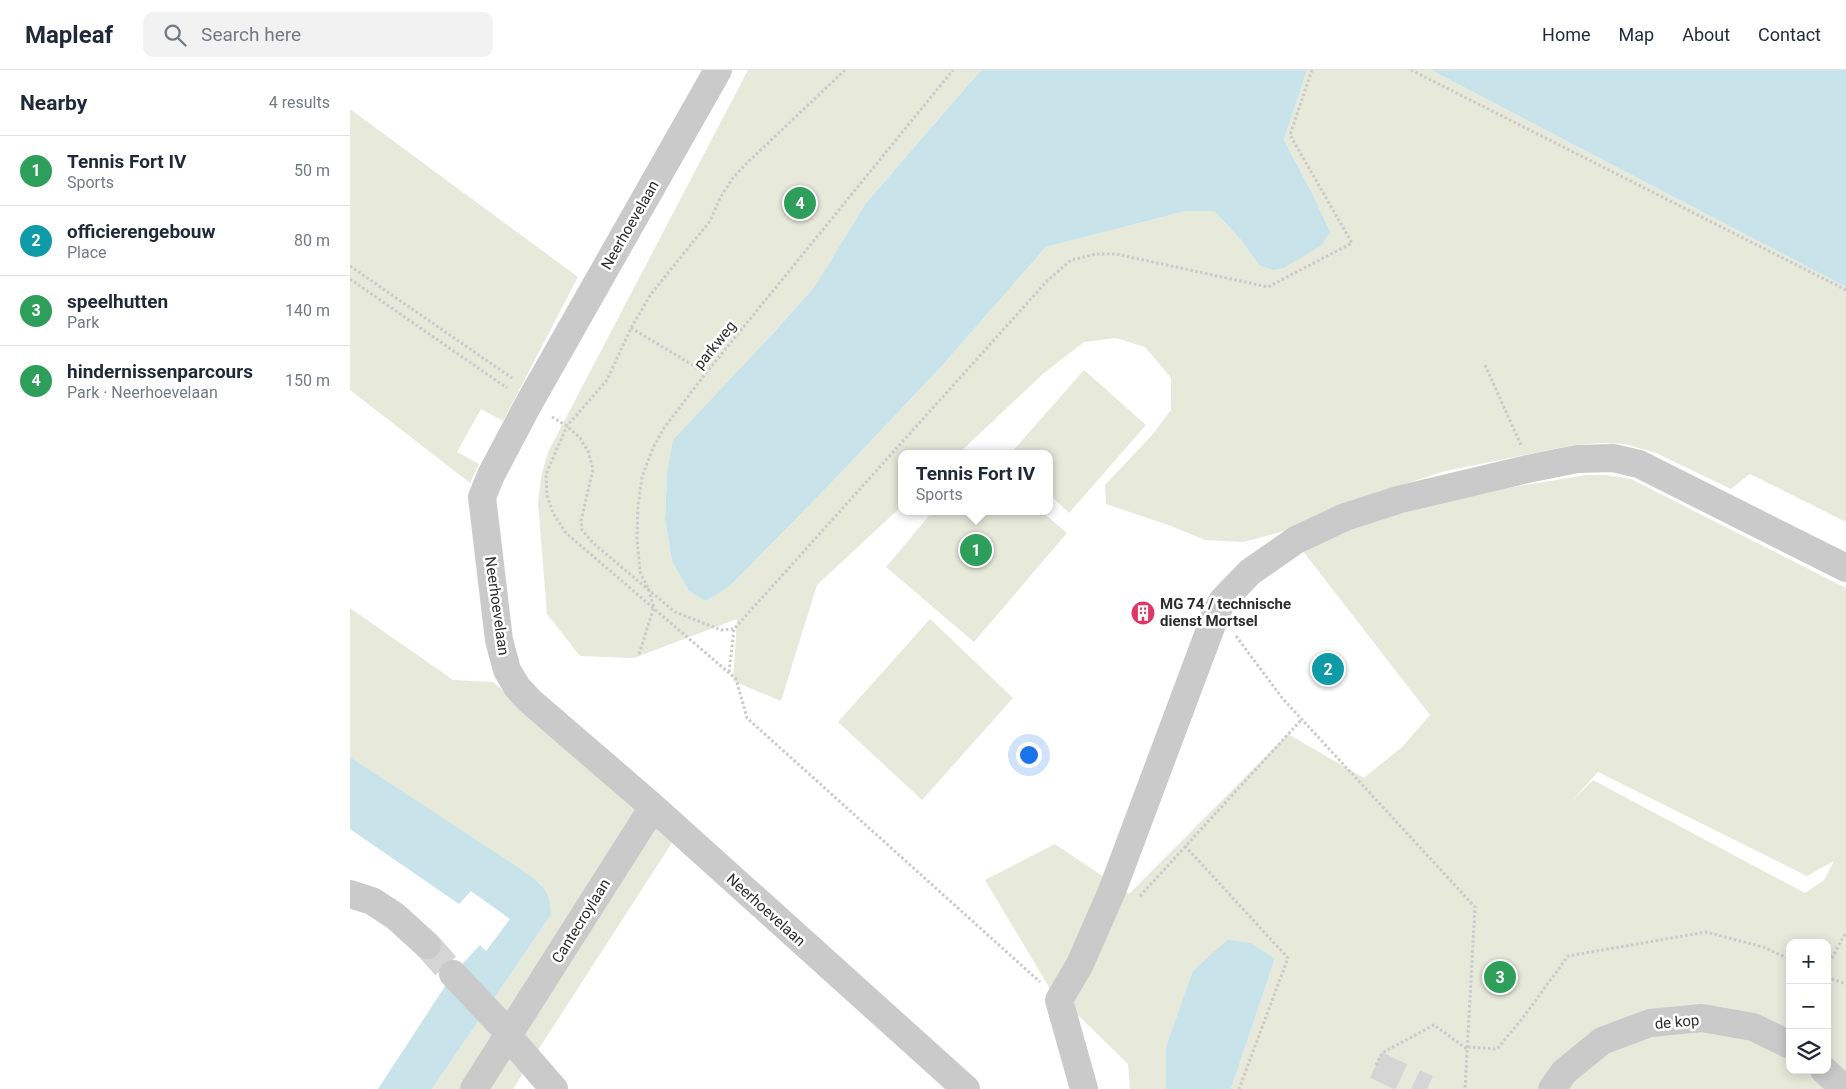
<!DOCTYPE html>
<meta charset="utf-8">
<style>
body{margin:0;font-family:Roboto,sans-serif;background:#f2f2f3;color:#1f2937}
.controls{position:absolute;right:15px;bottom:15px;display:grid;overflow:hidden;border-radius:10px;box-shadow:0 2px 12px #0003}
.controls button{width:45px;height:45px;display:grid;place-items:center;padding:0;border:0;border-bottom:1px solid #e0e1e3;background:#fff;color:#1f2937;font:25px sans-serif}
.you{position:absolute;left:678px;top:684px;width:18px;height:18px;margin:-12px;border:4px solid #fff;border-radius:50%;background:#1a73e8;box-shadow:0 0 0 8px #1a73e833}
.badge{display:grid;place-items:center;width:32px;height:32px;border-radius:50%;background:#de3665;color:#fff;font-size:16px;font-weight:700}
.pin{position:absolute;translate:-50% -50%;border:2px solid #fff;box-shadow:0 1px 5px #0006}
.popup{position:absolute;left:548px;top:380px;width:155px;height:65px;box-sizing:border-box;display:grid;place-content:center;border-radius:10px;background:#fff;filter:drop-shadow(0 1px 4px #0005);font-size:16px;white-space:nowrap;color:#747a83}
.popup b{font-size:19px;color:#1f2937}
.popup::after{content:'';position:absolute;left:50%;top:100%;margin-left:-10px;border:10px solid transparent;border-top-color:#fff}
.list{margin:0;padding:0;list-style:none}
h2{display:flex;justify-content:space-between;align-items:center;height:65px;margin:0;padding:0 20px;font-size:21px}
h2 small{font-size:16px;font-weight:400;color:#747a83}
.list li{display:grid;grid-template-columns:32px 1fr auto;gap:15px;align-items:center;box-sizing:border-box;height:70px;padding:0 20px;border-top:1px solid #e0e1e3}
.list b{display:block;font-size:19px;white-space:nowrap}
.list p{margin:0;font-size:16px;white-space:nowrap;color:#747a83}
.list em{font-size:16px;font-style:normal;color:#747a83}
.icon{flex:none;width:28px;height:28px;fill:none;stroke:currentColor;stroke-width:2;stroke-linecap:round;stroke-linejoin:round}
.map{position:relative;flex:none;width:1496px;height:1019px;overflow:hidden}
header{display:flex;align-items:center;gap:30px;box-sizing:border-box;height:70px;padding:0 25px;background:#fff;border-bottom:1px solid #e0e1e3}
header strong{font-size:24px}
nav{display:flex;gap:28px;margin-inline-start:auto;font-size:18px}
.search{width:350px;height:45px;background:#f2f2f3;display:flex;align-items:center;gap:12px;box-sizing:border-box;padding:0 18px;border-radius:10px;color:#747a83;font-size:19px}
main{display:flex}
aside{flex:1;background:#fff}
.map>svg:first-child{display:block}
</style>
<header>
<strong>Mapleaf</strong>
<div class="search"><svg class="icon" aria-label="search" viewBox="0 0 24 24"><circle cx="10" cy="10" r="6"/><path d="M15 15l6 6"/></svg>Search here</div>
<nav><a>Home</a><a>Map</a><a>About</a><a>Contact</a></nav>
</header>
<main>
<aside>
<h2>Nearby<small>4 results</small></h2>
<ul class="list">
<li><span class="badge" style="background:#2e9e5b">1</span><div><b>Tennis Fort IV</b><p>Sports</p></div><em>50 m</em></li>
<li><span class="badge" style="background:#0f9aa8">2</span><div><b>officierengebouw</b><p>Place</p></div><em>80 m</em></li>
<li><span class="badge" style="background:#2e9e5b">3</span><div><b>speelhutten</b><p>Park</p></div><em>140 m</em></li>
<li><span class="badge" style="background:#2e9e5b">4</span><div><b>hindernissenparcours</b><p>Park · Neerhoevelaan</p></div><em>150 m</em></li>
</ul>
</aside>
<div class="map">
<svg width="1496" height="1019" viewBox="0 0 1496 1019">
<rect width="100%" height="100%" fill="#fff"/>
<path fill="#e7eadb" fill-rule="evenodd" d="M398 0H631L515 134 465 216 419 268 317 404 315 450 322 491 356 531 379 517 484 410 590 298 696 177 836 141H864L891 170 909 195 980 161 962 123 934 70 957 0H1081L1496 217V452L1400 404 1381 419 1306 383 1275 374 1250 373 1224 375 1095 401 992 434 938 460 894 472 855 470 821 456 756 434 755 415 802 365 821 340V308L795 277 766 268 734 272 694 303 608 384H552V436L467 515 431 631 383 611 387 549 284 588 230 586 197 544 188 433 191 407 198 382Z
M0 39 228 207 153 351 131 339 107 382 129 394 120 413 0 320Z
M734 300 796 355 719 443 700 425V384H660Z
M1236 405H1257L1281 409 1496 518V1019H881L925 889 816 977V1019H780L778 994 699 917 635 810 705 774 779 824 938 664 1014 708 1052 677 1080 645 952 480 995 456 1108 426ZM1248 702 1457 806 1484 791 1474 810 1455 823 1243 710 1220 733ZM1440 873H1477V1000H1440Z
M583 441H691L717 463 624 572 536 497Z
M0 538 103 610 143 612 323 771 163 1019H82L201 845 191 814 0 687Z
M580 549 663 628 572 730 488 652Z"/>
<path fill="#c8e4ea" d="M631 0H957L934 70 962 123 980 161 972 175 934 198 923 200 909 195 891 170 864 141H836L696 177 590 298 484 410 379 517 356 531 339 521 322 491 315 450 317 404 323 370 419 268 465 216 515 134Z
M1081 0H1496V217Z
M0 687 169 798C190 813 200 817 201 845L82 1019H28L103 904 130 875 136 881 160 849 121 821 109 834 0 759Z
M877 870 901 873 925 889 881 1019H816V977L843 901Z"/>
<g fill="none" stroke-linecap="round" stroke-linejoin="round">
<path stroke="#d5d5d5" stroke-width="28" stroke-dasharray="28 14" stroke-linecap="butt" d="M77 875 103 904
M1026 995 1077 1019"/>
<path stroke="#cacaca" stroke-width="3" stroke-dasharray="2.5 2.5" stroke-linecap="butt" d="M495 0 397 93 382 109 370 128 360 151 301 224 281 258 257 310 217 356 196 404 197 426 203 443 216 463 386 609 397 648 690 912
M1061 0 1496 220
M0 196 162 308
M0 209 157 318
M281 258 356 303
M1135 295 1171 375
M202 347 217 356 230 368 238 381 243 399 231 451 232 460 243 473 325 542 371 560 384 559
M886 566 933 629 1125 837 1115 1019
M289 584 304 537 298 518 290 502 287 468 288 436 292 407 303 378 314 358 356 303 603 0
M379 602 384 559 697 211 721 190 746 184H766L918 217 1002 173 940 65 962 0
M835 776 938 888 889 1019
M790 826 952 649
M1477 897 1496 862
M1477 907 1496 914
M1118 977 1147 979 1172 949 1218 886 1356 862 1413 877 1440 889
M1026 995 1032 983 1084 955 1117 979"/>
<path stroke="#cacaca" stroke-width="28" d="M368 0 179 333 141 405 132 427 149 570 157 600 167 617 180 631 303 737 616 1019
M0 824 22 831 45 846 77 875
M103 904 154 958 158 966 204 1019
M1474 1000 1488 1013 1492 1019
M124 1019 303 737
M734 1019 709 930 730 894 762 821 867 541 873 530 900 502 946 470 995 447 1051 429 1182 398 1227 389 1263 388 1289 394 1496 498
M1202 1019 1214 1002 1252 971 1300 953 1352 948 1403 957 1440 975"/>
</g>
<defs>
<symbol id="building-disc" viewBox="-11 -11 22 22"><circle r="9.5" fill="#de3665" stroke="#fff"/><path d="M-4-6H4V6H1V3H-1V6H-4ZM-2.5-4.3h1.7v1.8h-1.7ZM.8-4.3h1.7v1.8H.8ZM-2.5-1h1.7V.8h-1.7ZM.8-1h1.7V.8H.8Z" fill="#fff"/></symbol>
</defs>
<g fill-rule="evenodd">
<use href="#building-disc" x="779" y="529" width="28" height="28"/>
</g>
<g text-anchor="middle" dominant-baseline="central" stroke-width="5" stroke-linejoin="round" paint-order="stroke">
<g font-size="15" fill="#2d2d2d" stroke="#fff">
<text transform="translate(280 155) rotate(-60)">Neerhoevelaan</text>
<text transform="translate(365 275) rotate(-51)">parkweg</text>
<text transform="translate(147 536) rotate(82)">Neerhoevelaan</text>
<text transform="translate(416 840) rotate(42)">Neerhoevelaan</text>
<text transform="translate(231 851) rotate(-58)">Cantecroylaan</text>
<text transform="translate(1327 952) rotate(-5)">de kop</text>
</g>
<g font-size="15" font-weight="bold" fill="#2d2d2d" stroke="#fff" text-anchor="start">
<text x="810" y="534">MG 74 / technische<tspan x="810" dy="17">dienst Mortsel</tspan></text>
</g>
</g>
</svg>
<div class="controls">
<button>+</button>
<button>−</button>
<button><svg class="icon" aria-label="layers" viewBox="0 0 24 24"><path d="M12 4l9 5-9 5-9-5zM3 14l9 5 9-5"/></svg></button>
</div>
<div class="you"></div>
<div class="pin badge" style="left:626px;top:480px;background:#2e9e5b">1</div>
<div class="popup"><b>Tennis Fort IV</b>Sports</div>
<div class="pin badge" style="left:978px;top:599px;background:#0f9aa8">2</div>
<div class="pin badge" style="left:1150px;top:907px;background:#2e9e5b">3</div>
<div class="pin badge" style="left:450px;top:133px;background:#2e9e5b">4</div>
</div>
</main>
